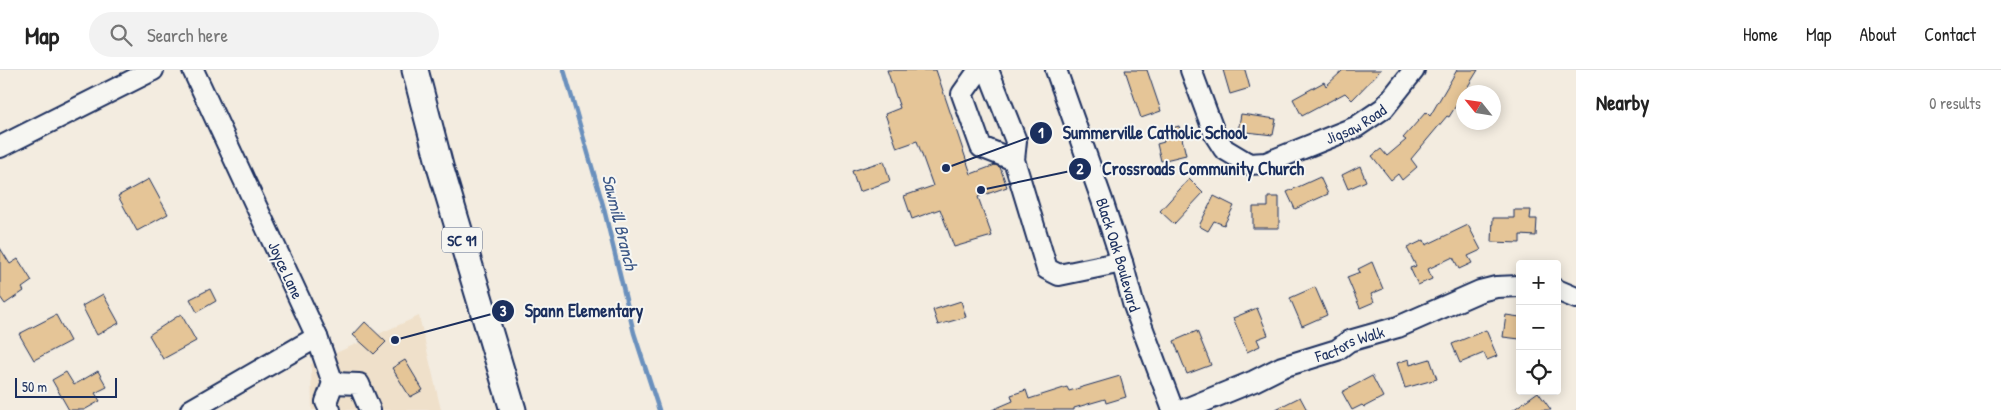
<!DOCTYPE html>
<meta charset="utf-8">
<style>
body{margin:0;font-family:"Patrick Hand",sans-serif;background:#f2f2f2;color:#222}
.controls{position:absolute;right:15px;bottom:15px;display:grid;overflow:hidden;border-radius:5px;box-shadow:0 2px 12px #0003}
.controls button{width:45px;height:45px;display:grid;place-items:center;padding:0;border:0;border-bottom:1px solid #e0e0e0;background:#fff;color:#222;font:25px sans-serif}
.compass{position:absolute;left:1456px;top:15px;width:45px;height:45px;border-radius:50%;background:#fff;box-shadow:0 2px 12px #0003;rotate:300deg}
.scale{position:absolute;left:15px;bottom:12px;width:102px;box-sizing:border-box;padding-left:5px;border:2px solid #1b2f5e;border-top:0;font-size:14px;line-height:18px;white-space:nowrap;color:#1b2f5e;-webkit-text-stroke:4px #f6f6f2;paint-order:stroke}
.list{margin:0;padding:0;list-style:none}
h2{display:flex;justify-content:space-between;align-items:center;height:65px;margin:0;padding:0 20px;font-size:21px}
h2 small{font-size:16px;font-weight:400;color:#767676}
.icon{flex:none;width:28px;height:28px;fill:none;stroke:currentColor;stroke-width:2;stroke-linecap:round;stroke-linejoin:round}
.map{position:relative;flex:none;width:1576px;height:340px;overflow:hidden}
header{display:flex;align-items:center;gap:30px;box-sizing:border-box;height:70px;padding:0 25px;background:#fff;border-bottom:1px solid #e0e0e0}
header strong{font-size:24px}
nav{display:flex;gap:28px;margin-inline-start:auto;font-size:18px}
.search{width:350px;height:45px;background:#f2f2f2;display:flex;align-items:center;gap:12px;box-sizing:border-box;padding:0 18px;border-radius:28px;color:#767676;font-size:19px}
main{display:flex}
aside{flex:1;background:#fff}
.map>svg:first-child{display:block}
</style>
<header>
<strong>Map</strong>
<div class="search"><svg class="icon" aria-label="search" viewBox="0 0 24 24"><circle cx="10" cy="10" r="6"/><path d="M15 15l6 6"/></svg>Search here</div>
<nav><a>Home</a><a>Map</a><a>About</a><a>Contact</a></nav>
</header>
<main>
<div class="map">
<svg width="1576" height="340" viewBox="0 0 1576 340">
<rect width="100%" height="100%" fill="#f3ece0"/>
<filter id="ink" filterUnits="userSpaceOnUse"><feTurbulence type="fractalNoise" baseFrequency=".02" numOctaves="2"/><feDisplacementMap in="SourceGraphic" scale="10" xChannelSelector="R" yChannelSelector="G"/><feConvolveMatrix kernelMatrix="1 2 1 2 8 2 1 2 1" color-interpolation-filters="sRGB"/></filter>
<g filter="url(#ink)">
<path fill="#efe0ca" d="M419 246 441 340H312L311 294Z"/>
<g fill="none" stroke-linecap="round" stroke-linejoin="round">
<path stroke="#6a90bd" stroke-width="4.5" d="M564 0 603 135 634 263 659 340"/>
</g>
<path fill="#e5c597" stroke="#1b2f5e" d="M887 0H936L971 104 995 95 1000 97 1007 117 978 127 992 166 954 177 940 139 912 149 904 126 933 116 917 71 897 78 885 44 900 38Z
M1125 0H1147L1161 41 1141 48Z
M1223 0H1245L1250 18 1230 24Z
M1343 0H1381L1352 30 1345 23 1302 46 1293 29 1324 12 1326 16Z
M1457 0H1478L1449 47 1447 46 1411 89 1417 97 1402 110 1398 104 1391 110 1372 86 1381 79 1387 86 1406 70 1403 68 1426 42 1430 46Z
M1241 44 1276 49 1273 65 1238 61Z
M1179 56 1186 85 1161 91 1157 74 1164 72 1161 61Z
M884 91 890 111 859 122 852 101Z
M1360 96 1366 111 1348 119 1342 105Z
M1320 107 1328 124 1295 139 1287 122Z
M149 109 168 144 137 161 118 126Z
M1189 109 1203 123 1174 154 1160 141Z
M1214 126 1234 136 1224 155 1214 151 1208 161 1199 156Z
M1268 127H1279V158H1253V137H1268Z
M1514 140H1531L1530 149H1537L1536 166 1520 165V173L1492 172 1493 148H1514Z
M1468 155 1481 180 1468 186 1472 193 1459 199 1453 187 1428 199 1432 209 1418 215 1410 198 1416 196 1407 178 1424 170 1426 175Z
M0 178 10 194 18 189 32 211 22 218 24 221 5 234 0 227Z
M1372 192 1383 219 1371 224 1374 232 1360 238 1347 207 1360 202 1358 199Z
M1315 217 1327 245 1302 256 1290 228Z
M210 219 216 231 197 242 190 229Z
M103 224 119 253 97 265 82 236Z
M961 231 966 247 938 255 933 240Z
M1257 238 1268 265 1257 269 1260 276 1247 282 1233 248Z
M181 244 196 271 163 289 149 265Z
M56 245 70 271 34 290 19 264Z
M1506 245 1520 247V269L1503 267Z
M365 252 386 272 374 284 353 265Z
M1486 260 1497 286 1487 290 1484 283 1460 293 1452 274Z
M1197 261 1211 295 1187 304 1174 271Z
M1409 289 1410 295 1430 289 1437 309 1405 318 1397 293Z
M405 290 423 320 410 327 392 298Z
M98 301 107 317 95 323 100 331 84 340H69L52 310 66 302 74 315Z
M1120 306 1126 327 1106 333 1105 329 1074 338V340H992L1013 331 1011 325 1026 320 1029 329 1067 317 1069 321Z
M1372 306 1383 327 1364 337 1362 335 1352 340 1342 322Z
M1538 322 1551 340H1513Z
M1300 327 1307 340H1274Z"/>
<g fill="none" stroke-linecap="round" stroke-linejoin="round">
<defs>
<g id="minor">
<path d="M979 0 962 24 981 77 1014 90"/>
<path d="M988 0 1016 71 1014 90 1047 199 1059 205 1122 192"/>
<path id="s1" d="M1056 0 1102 130 1122 192 1133 233 1173 340"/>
<path id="s2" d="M1191 0 1215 65 1224 79 1249 94 1266 93 1356 57 1384 38 1414 0"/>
<path d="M0 77 153 0"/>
<path d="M1557 220 1576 228"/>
<path d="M317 267 333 313 326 332 330 340"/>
<path d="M333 313 359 314 370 340"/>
<path d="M191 340 317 267 193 0"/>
<path id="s3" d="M1183 340 1254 311 1282 297 1337 280 1349 271 1398 257 1480 221 1496 217 1520 216"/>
</g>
<path id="major" d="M415 0 441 100 513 340"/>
</defs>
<use href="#minor" stroke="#1b2f5e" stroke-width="24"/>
<use href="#major" stroke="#1b2f5e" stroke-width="29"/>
<use href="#minor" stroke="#f6f6f2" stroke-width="20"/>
<use href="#major" stroke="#f6f6f2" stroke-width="25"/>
</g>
</g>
<g text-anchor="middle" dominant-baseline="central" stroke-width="4" stroke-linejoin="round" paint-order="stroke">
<rect fill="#f6f6f2" stroke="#5d6b8a" stroke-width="1" x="442" y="157.5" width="40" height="25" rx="4"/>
<g font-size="15" font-weight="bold" fill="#1b2f5e">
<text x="462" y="170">SC 91</text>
</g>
<g font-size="16" fill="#1b2f5e" stroke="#f6f6f2">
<text stroke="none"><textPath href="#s2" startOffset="230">Jigsaw Road</textPath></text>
<text stroke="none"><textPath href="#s1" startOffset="195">Black Oak Boulevard</textPath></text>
<text transform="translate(286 200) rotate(65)">Joyce Lane</text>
<text stroke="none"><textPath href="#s3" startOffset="180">Factors Walk</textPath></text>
</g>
<g font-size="18" font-style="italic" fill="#3c5786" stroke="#f6f6f2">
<text transform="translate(620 152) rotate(76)">Sawmill Branch</text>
</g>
</g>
<path fill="none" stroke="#1b2f5e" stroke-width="2" d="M946 98L1041 63M981 120L1080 99M395 270L503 241"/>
<g fill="#1b2f5e" stroke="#f6f6f2" stroke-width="2">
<circle cx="946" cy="98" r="5"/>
<circle cx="981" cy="120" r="5"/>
<circle cx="395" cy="270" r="5"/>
<circle cx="1041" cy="63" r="12"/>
<circle cx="1080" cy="99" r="12"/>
<circle cx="503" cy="241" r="12"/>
</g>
<g font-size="15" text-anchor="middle" font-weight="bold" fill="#fff">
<text x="1041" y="68">1</text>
<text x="1080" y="104">2</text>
<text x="503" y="246">3</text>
</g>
<g font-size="18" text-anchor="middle" font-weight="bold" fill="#1b2f5e" stroke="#f6f6f2" stroke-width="4" stroke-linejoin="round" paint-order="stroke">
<text x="1155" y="69">Summerville Catholic School</text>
<text x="1203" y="105">Crossroads Community Church</text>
<text x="584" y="247">Spann Elementary</text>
</g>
</svg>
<div class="controls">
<button>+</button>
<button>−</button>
<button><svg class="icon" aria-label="locate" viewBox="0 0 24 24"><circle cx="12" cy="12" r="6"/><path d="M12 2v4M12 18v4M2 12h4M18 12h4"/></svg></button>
</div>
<svg class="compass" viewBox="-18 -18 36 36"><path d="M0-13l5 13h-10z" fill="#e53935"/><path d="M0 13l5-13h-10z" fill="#767676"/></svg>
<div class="scale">50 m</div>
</div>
<aside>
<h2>Nearby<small>0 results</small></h2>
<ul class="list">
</ul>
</aside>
</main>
